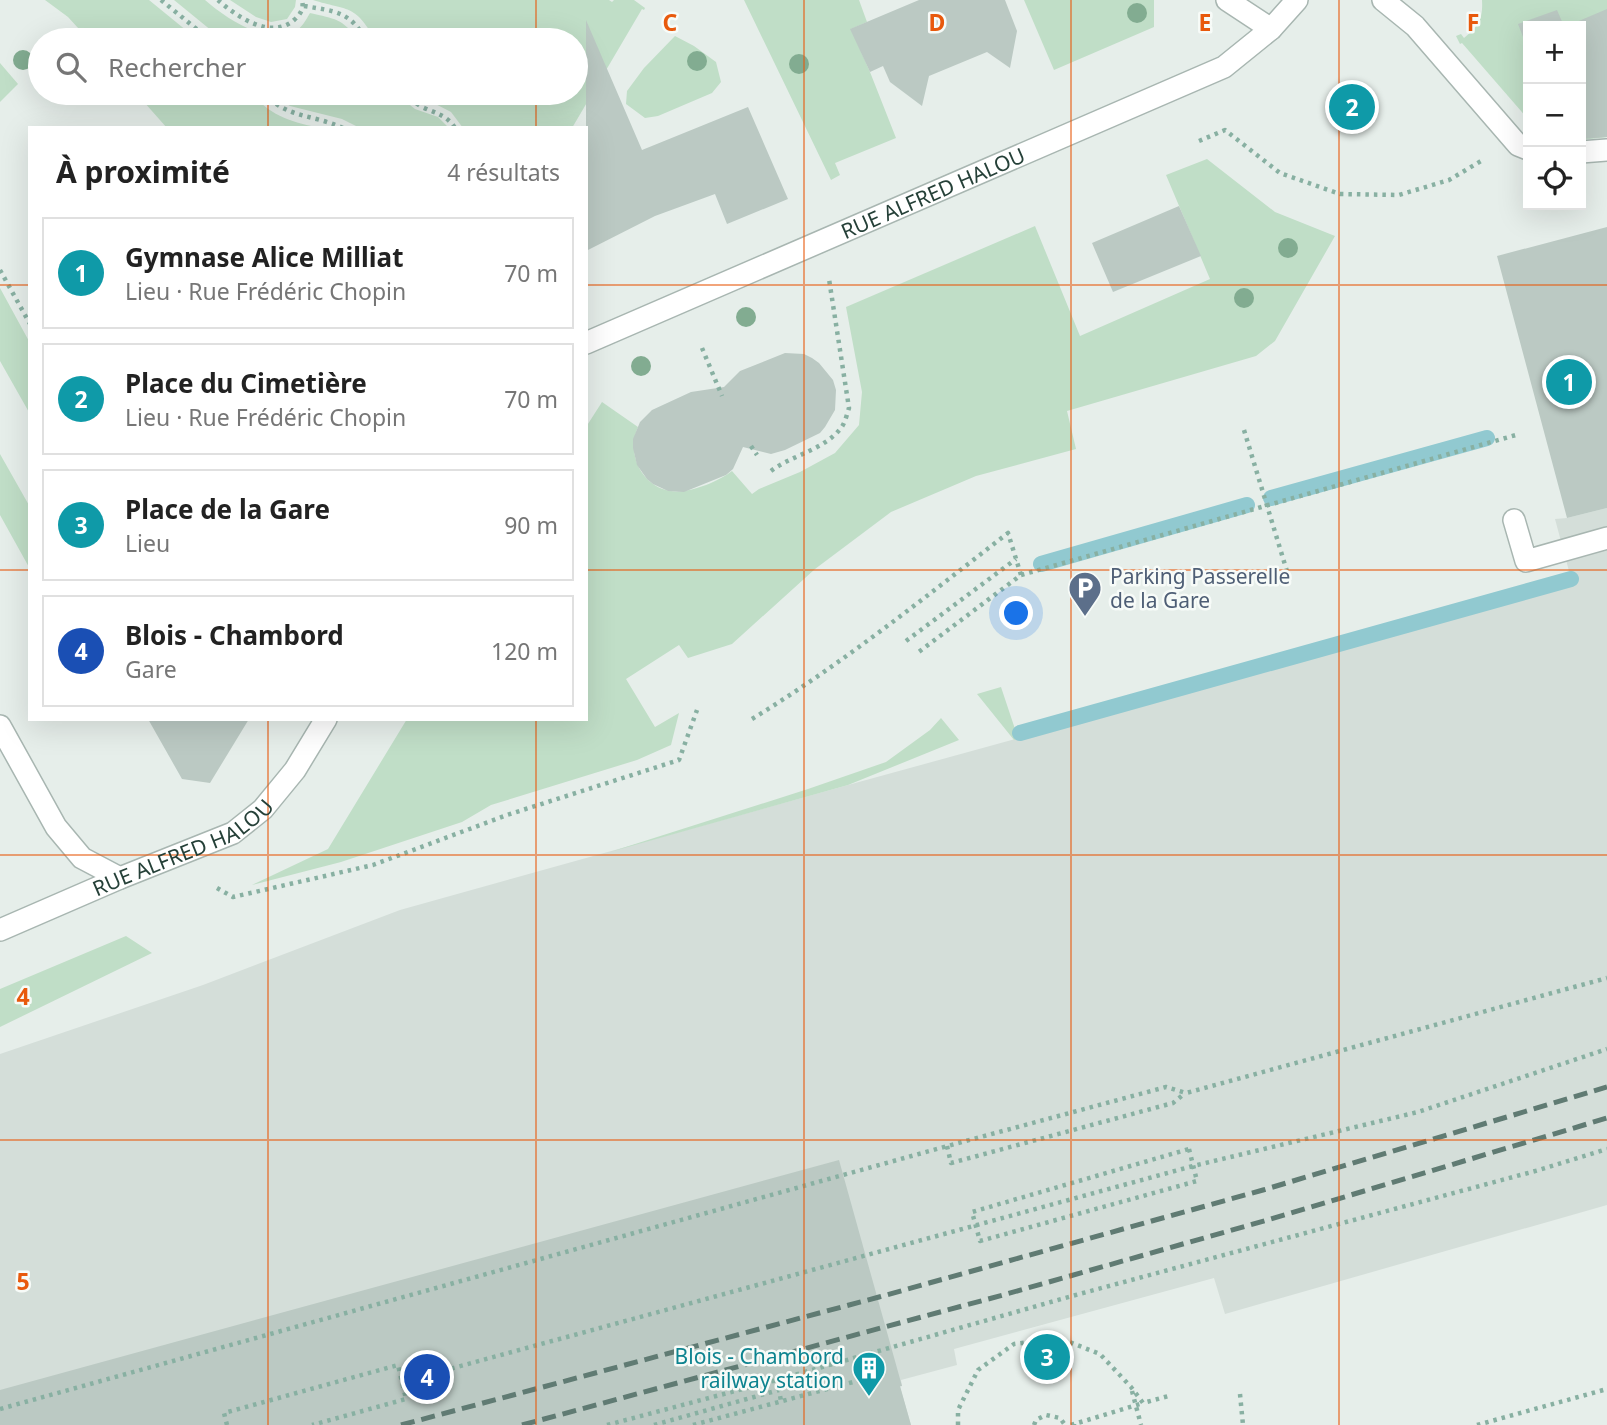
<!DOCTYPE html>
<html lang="fr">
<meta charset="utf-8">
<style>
body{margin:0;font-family:"Noto Sans",sans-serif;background:#f6f6f6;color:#222}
.controls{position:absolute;right:21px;top:21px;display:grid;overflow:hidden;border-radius:0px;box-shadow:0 7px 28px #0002}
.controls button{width:63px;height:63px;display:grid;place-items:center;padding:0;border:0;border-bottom:2px solid #e0e0e0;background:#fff;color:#222;font:35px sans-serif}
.you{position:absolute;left:1017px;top:614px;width:24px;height:24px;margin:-18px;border:5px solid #fff;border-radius:50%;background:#1a73e8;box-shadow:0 0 0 10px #1a73e833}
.badge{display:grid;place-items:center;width:46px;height:46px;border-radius:50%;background:#db2777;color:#fff;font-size:23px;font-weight:700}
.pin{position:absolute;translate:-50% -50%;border:4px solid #fff;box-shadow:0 2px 7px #0006}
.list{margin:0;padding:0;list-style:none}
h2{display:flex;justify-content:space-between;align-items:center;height:91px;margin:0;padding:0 28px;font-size:30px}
h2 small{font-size:23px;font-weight:400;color:#767676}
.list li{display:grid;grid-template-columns:46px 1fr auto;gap:21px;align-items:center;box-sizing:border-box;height:112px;margin:0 14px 14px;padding:0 14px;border:2px solid #e0e0e0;border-radius:0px}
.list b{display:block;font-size:26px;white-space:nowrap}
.list p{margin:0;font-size:23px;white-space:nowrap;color:#767676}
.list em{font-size:23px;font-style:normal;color:#767676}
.icon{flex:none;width:38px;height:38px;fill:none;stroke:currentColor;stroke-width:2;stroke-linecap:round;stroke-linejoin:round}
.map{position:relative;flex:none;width:1607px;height:1425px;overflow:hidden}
.search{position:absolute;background:#fff;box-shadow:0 7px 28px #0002;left:28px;top:28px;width:560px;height:77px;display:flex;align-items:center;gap:18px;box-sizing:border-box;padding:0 24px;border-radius:38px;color:#767676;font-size:26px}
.panel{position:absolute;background:#fff;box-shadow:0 7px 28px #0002;left:28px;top:126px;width:560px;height:595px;border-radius:0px}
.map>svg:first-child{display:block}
</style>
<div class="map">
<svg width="1607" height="1425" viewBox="0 0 1607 1425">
<rect width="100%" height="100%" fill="#e6eeea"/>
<path fill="#d4ded9" d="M1607 508V1205L1225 1314 1214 1278 954 1349 957 1365 901 1380 902 1386 900 1387 911 1425H0V1054L203 985 400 910 848 785 1573 586 1555 519 1567 518Z"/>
<path fill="#c0dec7" d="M45 0H149L198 40H89L68 17Z
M174 0H205C227 19 267 46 296 31 302 27 306 20 310 13 335 19 342 18 358 40H223Z
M230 0H296L295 7 287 19 271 22 256 17Z
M313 0H609L612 2 614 0H634L645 8 644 10 642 9 572 128H463L451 112 414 93H576V40H375C355 3 347 11 313 0Z
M744 0H859L867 22 851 29 870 72 896 138 835 163 840 175 831 180Z
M1024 0H1154V27L1054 70Z
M1482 0H1607V137L1581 140V26H1528V119L1462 43 1460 44 1456 36 1461 34 1464 38C1479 26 1483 19 1482 0Z
M675 36 694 46 716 62 721 82 712 93 658 116 645 118 626 104 627 91 644 68Z
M0 63 18 84 0 102Z
M136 93H252C269 116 294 123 321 128H167Z
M271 93H395L415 109 438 117 449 128H360L342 119 290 106 275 97Z
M1207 159 1275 212 1335 236 1275 341 1256 356 1067 411 1076 449 976 476 891 512 815 569 732 644 688 658 679 645 626 679 655 727 679 713 671 745 637 760 491 805 462 822 341 862 252 885 328 849 407 719H586V427L602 402 638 427C626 453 641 486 670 491 688 494 718 482 732 471L752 494 759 489 800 472 835 453 859 425 862 392 846 307 1035 226 1080 336 1210 279 1166 175Z
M0 288 30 343V414L0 361Z
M0 454 30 507V569L0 515Z
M1570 574 1573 586 1014 740 977 694 1001 687 1015 729Z
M941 718 959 740 848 785 610 852 808 789 886 762 930 730Z
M126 936 152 953 0 1027V989Z"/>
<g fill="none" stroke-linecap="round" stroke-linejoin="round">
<path stroke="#91c9d0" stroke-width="16" d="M1271 498 1487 438
M1041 564 1247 505
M1020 733 1571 579"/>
</g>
<path fill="#bbc9c3" d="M919 0H1005L1017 31 1010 68 987 52 929 76 922 106 890 82 883 66 870 72 850 29Z
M1607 9V137L1581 139V26H1567Z
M1557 10 1564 26H1528V50L1518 24Z
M586 20 642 150 748 107 788 199 727 224 715 194 655 216 586 251Z
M1179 206 1201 256 1113 292 1092 243Z
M1607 227V508L1567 518 1497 256Z
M785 353 804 354 812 358 819 363 833 380 836 390 835 410 825 427 820 433 785 450 771 454 743 447 733 469 726 475 684 492 668 491 653 484 647 479 637 465 633 448V439L640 422 652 410 691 392 724 387 740 371Z
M148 719H249L210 783 182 779Z
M839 1160 902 1386H900L911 1425H0V1390Z"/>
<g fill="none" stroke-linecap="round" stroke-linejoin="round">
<defs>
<path id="service" d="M1383 0 1415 26 1518 145 1528 149
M1581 152 1607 150
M1514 520 1526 561 1607 538"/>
<g id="minor">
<path d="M1227 0 1271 29"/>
<path id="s1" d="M586 343 1224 67 1271 29 1297 0"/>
<path d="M0 726 56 827 82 858 120 878"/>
<path id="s2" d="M0 930 120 878 233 833 263 809 295 770 326 719"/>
</g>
</defs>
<use href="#service" stroke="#a8b6b1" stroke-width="24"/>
<use href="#minor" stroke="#a8b6b1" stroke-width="24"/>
<path stroke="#88b0a2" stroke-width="4.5" stroke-dasharray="3.5 5" stroke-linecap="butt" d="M161 0 210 40
M218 0C237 17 271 40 294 20 301 14 304 8 302 0
M304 6C334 11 350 11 366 40
M263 93C289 119 312 114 343 128
M403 93C409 97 415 103 422 107 435 113 447 115 455 128
M1199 141 1225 130 1280 173 1340 194 1399 195 1449 180 1481 161
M0 270 30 324
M702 348 722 396
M1244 430 1289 578
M751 446 757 455
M771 471C792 455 824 450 841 428 845 423 847 414 849 408L829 279
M1021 575 1516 435
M906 641 1016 559
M752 719C842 664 924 598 1008 533L1021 575 916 654
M217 888 233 897 373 865 507 815 679 760 697 710
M947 1146 951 1163 1173 1103 1185 1093
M1189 1149 1197 1181 980 1241 972 1212Z
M402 1382 1193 1166 1418 1112 1607 1049
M1132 1391 1141 1425
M1240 1394 1243 1425
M0 1409 962 1142 1166 1087 1186 1093 1607 978
M227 1425 224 1413 398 1365 406 1399 312 1425
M607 1425 773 1381 1072 1296 1539 1170 1607 1149
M654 1425 779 1390 781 1401
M693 1425 883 1374 876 1352
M958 1425V1410L978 1370 1014 1344 1059 1338 1100 1354 1131 1387 1143 1403 1172 1395
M1034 1425 1036 1420 1046 1415 1060 1418 1065 1425
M1074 1425V1424
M1477 1425 1607 1389"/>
<use href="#service" stroke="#fff" stroke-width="21"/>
<use href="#minor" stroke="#fff" stroke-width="21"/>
<path stroke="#607b73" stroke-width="5" stroke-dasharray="14 7" stroke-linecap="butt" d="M401 1425 879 1297 1263 1190 1607 1087
M522 1425 1003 1295 1271 1219 1607 1118"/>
<path stroke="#88b0a2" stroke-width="4.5" stroke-dasharray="3.5 5" stroke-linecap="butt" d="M1071 1425 1143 1403"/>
</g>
<g fill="#82ac91">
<circle cx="1137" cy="13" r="10"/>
<circle cx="23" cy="60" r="10"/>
<circle cx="697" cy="61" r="10"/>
<circle cx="799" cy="64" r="10"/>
<circle cx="1288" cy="248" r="10"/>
<circle cx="1244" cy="298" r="10"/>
<circle cx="746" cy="317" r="10"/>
<circle cx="641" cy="366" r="10"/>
</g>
<path fill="none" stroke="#e8590c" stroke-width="2" stroke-opacity="0.55" d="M268 0V40M536 0V40M804 0V1425M1071 0V1425M1339 0V1425M268 93V128M536 93V128M0 285H30M586 285H1607M0 570H30M586 570H1607M268 719V1425M536 719V1425M0 855H1607M0 1140H1607"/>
<defs>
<symbol id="parking-pin" viewBox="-11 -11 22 30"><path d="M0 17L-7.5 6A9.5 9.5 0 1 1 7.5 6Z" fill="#5c6f8a" stroke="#f7fbf8"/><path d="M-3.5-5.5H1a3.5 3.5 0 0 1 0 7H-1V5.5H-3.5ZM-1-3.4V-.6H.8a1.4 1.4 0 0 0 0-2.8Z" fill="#fff"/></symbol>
<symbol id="building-pin" viewBox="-11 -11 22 30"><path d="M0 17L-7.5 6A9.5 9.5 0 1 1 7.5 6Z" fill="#0f9aa8" stroke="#f7fbf8"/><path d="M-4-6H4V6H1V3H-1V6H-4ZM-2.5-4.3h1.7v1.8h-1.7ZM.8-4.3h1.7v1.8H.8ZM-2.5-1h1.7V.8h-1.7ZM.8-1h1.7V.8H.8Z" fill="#fff"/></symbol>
</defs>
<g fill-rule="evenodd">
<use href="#parking-pin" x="1066" y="569" width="38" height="52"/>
<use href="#building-pin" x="850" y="1349" width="38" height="52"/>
</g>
<g text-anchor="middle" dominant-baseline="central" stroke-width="5" stroke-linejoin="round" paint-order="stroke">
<g font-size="21" fill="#254038" stroke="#f7fbf8">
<text stroke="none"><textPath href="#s1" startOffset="378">RUE ALFRED HALOU</textPath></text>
<text stroke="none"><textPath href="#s2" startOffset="201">RUE ALFRED HALOU</textPath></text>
</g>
<g font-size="21" fill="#4e5e75" stroke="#f7fbf8" text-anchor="start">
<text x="1110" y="576">Parking Passerelle<tspan x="1110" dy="24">de la Gare</tspan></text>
</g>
<g font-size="21" fill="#0d838f" stroke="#f7fbf8" text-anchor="end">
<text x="844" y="1356">Blois - Chambord<tspan x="844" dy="24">railway station</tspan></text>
</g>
</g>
<g font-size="23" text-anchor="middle" font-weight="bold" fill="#e8590c" stroke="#f7fbf8" stroke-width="5" stroke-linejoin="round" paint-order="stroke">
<text x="670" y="31">C</text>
<text x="937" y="31">D</text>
<text x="1205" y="31">E</text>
<text x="1473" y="31">F</text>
<text x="23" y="1005">4</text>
<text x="23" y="1290">5</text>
</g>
</svg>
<div class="controls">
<button>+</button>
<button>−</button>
<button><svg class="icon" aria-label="locate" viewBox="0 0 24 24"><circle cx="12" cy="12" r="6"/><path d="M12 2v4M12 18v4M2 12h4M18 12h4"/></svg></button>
</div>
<div class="you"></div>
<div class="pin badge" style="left:1569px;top:382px;background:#0f9aa8">1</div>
<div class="pin badge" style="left:1352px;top:107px;background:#0f9aa8">2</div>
<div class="pin badge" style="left:1047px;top:1357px;background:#0f9aa8">3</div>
<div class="pin badge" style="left:427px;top:1377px;background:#1a4fb4">4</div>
<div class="search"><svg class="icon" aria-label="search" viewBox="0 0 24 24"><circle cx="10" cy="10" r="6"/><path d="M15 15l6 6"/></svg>Rechercher</div>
<section class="panel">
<h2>À proximité<small>4 résultats</small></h2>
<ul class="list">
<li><span class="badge" style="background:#0f9aa8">1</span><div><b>Gymnase Alice Milliat</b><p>Lieu · Rue Frédéric Chopin</p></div><em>70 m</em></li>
<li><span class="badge" style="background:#0f9aa8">2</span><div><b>Place du Cimetière</b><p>Lieu · Rue Frédéric Chopin</p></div><em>70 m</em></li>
<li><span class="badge" style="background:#0f9aa8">3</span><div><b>Place de la Gare</b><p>Lieu</p></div><em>90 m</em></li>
<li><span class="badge" style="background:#1a4fb4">4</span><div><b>Blois - Chambord</b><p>Gare</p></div><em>120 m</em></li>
</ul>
</section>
</div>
